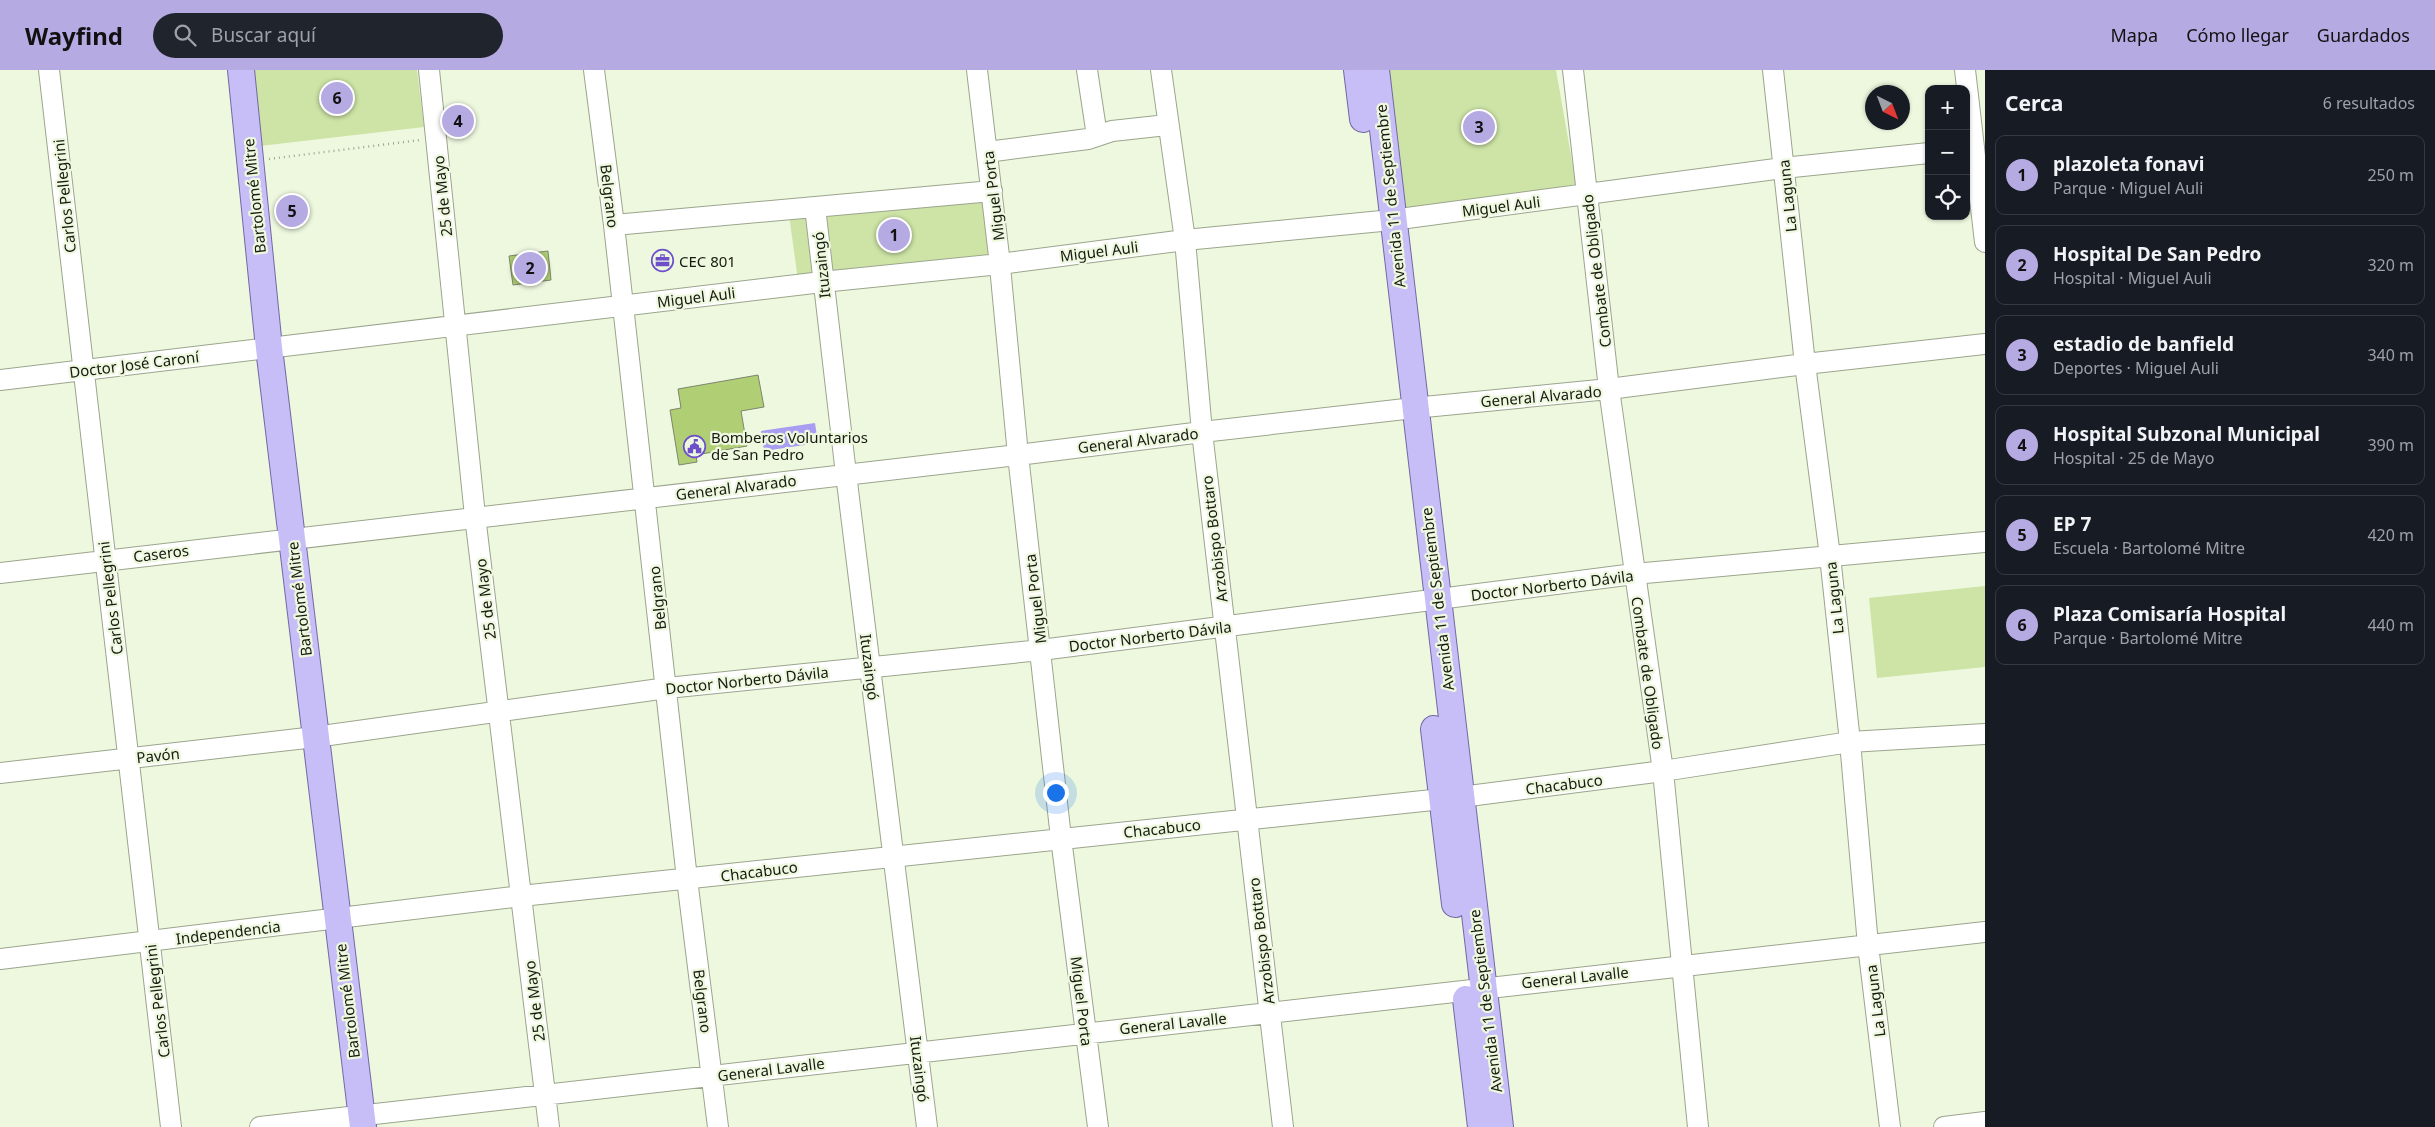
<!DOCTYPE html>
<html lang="es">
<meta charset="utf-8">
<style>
body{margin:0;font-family:"Noto Sans",sans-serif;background:#20242c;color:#f1f3f6}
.controls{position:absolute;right:15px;top:15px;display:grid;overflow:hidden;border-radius:10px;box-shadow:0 1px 4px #0004}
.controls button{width:45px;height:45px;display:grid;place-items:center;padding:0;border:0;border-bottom:1px solid #363941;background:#171b24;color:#f1f3f6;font:25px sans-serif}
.compass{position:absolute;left:1865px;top:15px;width:45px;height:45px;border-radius:50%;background:#171b24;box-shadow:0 1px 4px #0004;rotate:138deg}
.you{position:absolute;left:1055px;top:722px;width:18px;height:18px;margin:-12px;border:4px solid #fff;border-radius:50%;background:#1a73e8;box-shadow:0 0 0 8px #1a73e833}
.badge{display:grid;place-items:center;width:32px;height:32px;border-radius:50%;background:#b6aae2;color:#111;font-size:16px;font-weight:700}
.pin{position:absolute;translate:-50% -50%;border:2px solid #fff;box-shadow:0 1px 5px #0006}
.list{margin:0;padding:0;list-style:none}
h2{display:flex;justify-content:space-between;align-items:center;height:65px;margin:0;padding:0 20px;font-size:21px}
h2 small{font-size:16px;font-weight:400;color:#9ea1a6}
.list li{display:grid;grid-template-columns:32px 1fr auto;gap:15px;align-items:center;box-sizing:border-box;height:80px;margin:0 10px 10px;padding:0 10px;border:1px solid #363941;border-radius:10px}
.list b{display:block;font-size:19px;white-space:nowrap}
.list p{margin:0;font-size:16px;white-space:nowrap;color:#9ea1a6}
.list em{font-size:16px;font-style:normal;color:#9ea1a6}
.icon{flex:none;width:28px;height:28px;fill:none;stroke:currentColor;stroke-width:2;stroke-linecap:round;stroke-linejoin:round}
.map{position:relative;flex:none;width:1985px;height:1057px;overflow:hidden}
header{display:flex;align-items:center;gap:30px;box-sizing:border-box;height:70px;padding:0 25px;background:#b6aae2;color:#111}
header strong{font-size:24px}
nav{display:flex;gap:28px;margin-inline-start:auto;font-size:18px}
.search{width:350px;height:45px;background:#20242c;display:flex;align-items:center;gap:12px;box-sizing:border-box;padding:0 18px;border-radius:28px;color:#9ea1a6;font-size:19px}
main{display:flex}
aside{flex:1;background:#171b24}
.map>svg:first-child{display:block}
</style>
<header>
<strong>Wayfind</strong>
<div class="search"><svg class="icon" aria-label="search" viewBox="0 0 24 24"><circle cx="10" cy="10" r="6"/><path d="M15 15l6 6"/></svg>Buscar aquí</div>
<nav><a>Mapa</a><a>Cómo llegar</a><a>Guardados</a></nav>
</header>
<main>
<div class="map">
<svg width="1985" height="1057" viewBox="0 0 1985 1057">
<rect width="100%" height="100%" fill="#eef8df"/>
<path fill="#cde4a6" d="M251 0H417L424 57 260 76Z
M1383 0H1556L1576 114 1403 149Z
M987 124 999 186 798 210 789 145Z
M1985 516V597L1877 608 1869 528Z"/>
<path fill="#a99df2" d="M815 353 818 373 764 381 761 361Z"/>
<path fill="#b0ce74" stroke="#7d856e" d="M548 181 551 210 513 215 509 186Z
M758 305 764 337 741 341 747 376 696 385 697 392 679 395 670 340 681 338 678 319Z"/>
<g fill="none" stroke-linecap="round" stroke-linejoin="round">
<defs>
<path id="minor" d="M49 0 171 1057
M429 0 475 446 549 1057
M594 0 614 155 687 809 718 1057
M977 0 999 186 1018 385 1061 768 1098 1057
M1087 0 1097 66
M1161 0 1185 170 1202 362 1283 1057
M1573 0 1609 319 1663 701 1698 1057
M1773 0 1805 294 1830 486 1850 672 1868 875 1890 1057
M1965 0 1985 172
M987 82 1088 69 1112 61 1167 55
M815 137 846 404 927 1057
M614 155 992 121
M0 310 822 212 1000 194 1185 170 1392 150 1783 98 1929 83
M0 503 1018 385 1202 362 1414 338 1609 319 1805 294 1985 274
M0 703 315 667 667 618 1041 580 1634 504 1985 472
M0 889 521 826 1461 727 1663 701 1850 672 1985 664
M260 1057 1985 862
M1944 1057 1985 1052"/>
<path id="major" d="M241 0 269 278 363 1057
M1357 0 1363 49
M1376 0 1500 1057
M1434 659 1455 834
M1466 929 1481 1057"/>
</defs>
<use href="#minor" stroke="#9ba58d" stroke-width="22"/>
<use href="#major" stroke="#7168a4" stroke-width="28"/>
<path stroke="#9ca491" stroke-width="2.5" stroke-dasharray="1 4" stroke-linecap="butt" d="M269 89 420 70"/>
<use href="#minor" stroke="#fff" stroke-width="20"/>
<use href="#major" stroke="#c7bef8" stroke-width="26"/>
</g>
<defs>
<symbol id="office-ring" viewBox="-11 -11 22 22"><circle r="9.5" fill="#eef8df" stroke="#6d50c9" stroke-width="1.5"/><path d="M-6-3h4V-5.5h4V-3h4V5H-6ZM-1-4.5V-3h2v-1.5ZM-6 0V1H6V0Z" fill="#6d50c9"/></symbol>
<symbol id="civic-ring" viewBox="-11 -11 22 22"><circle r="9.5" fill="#eef8df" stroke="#6d50c9" stroke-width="1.5"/><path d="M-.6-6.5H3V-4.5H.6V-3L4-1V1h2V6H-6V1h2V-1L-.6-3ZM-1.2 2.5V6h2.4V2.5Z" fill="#6d50c9"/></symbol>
</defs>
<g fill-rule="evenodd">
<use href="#office-ring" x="650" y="178" width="25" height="25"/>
<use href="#civic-ring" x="682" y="364" width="25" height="25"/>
</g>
<g text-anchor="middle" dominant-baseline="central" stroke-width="4.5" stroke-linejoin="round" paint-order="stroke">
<g font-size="15" fill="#171a11" stroke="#eef8df">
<text transform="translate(64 126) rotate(-96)">Carlos Pellegrini</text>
<text transform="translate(254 126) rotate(-96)">Bartolomé Mitre</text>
<text transform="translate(442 126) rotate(-96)">25 de Mayo</text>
<text transform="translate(610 126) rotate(83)">Belgrano</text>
<text transform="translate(993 126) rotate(-97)">Miguel Porta</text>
<text transform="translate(1390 126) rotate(-96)">Avenida 11 de Septiembre</text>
<text transform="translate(1787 126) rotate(-96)">La Laguna</text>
<text transform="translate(1501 136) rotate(-7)">Miguel Auli</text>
<text transform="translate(1099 181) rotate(-7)">Miguel Auli</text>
<text transform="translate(821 195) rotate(-96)">Ituzaingó</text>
<text transform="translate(1596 201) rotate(-97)">Combate de Obligado</text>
<text transform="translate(696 227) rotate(-7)">Miguel Auli</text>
<text transform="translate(134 294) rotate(-7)">Doctor José Caroní</text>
<text transform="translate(1541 326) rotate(-5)">General Alvarado</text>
<text transform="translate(1138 370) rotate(-7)">General Alvarado</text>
<text transform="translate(736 417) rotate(-7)">General Alvarado</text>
<text transform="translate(1214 469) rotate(-97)">Arzobispo Bottaro</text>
<text transform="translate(161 483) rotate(-7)">Caseros</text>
<text transform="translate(1552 515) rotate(-7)">Doctor Norberto Dávila</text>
<text transform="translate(110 528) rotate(-97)">Carlos Pellegrini</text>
<text transform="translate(657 528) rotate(-96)">Belgrano</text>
<text transform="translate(1834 528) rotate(-96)">La Laguna</text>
<text transform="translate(299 529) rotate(-97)">Bartolomé Mitre</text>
<text transform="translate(485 529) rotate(-97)">25 de Mayo</text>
<text transform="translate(1035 529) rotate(-97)">Miguel Porta</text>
<text transform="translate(1437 529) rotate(-97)">Avenida 11 de Septiembre</text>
<text transform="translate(1150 566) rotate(-7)">Doctor Norberto Dávila</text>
<text transform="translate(870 597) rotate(83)">Ituzaingó</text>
<text transform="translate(1648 603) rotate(82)">Combate de Obligado</text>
<text transform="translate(747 610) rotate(-6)">Doctor Norberto Dávila</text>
<text transform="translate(158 685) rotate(-6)">Pavón</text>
<text transform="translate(1564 714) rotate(-7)">Chacabuco</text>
<text transform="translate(1162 758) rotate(-6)">Chacabuco</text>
<text transform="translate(759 801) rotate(-7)">Chacabuco</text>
<text transform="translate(228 862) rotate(-7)">Independencia</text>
<text transform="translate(1261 871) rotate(-97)">Arzobispo Bottaro</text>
<text transform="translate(1575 907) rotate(-6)">General Lavalle</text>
<text transform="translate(157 931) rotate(-97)">Carlos Pellegrini</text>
<text transform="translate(347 931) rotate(-97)">Bartolomé Mitre</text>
<text transform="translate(534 931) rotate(-97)">25 de Mayo</text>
<text transform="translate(703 931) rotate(83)">Belgrano</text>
<text transform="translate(1082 931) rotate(83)">Miguel Porta</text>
<text transform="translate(1485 931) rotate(-97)">Avenida 11 de Septiembre</text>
<text transform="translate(1875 931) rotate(-97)">La Laguna</text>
<text transform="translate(1173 953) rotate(-6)">General Lavalle</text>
<text transform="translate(771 999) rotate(-7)">General Lavalle</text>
<text transform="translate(920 999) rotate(83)">Ituzaingó</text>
</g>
<g font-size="15" fill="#171a11" stroke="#eef8df" text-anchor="start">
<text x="679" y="191">CEC 801</text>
<text x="711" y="367">Bomberos Voluntarios<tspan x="711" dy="17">de San Pedro</tspan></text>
</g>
</g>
</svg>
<div class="controls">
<button>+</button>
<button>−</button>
<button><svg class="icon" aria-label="locate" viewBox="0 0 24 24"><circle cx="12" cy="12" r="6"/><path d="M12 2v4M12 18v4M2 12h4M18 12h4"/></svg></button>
</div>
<svg class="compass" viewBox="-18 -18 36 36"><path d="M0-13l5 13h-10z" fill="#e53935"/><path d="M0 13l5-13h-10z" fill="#9ea1a6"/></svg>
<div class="you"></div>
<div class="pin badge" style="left:894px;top:165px">1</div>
<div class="pin badge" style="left:530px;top:198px">2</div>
<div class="pin badge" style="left:1479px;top:57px">3</div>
<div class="pin badge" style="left:458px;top:51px">4</div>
<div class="pin badge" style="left:292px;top:141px">5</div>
<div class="pin badge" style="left:337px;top:28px">6</div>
</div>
<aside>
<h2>Cerca<small>6 resultados</small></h2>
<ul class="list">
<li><span class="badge">1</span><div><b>plazoleta fonavi</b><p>Parque · Miguel Auli</p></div><em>250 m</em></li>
<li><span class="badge">2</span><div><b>Hospital De San Pedro</b><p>Hospital · Miguel Auli</p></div><em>320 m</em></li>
<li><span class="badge">3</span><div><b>estadio de banfield</b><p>Deportes · Miguel Auli</p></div><em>340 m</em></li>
<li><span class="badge">4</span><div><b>Hospital Subzonal Municipal</b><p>Hospital · 25 de Mayo</p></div><em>390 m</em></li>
<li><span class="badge">5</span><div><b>EP 7</b><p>Escuela · Bartolomé Mitre</p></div><em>420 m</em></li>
<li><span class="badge">6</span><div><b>Plaza Comisaría Hospital</b><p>Parque · Bartolomé Mitre</p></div><em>440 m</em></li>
</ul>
</aside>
</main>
